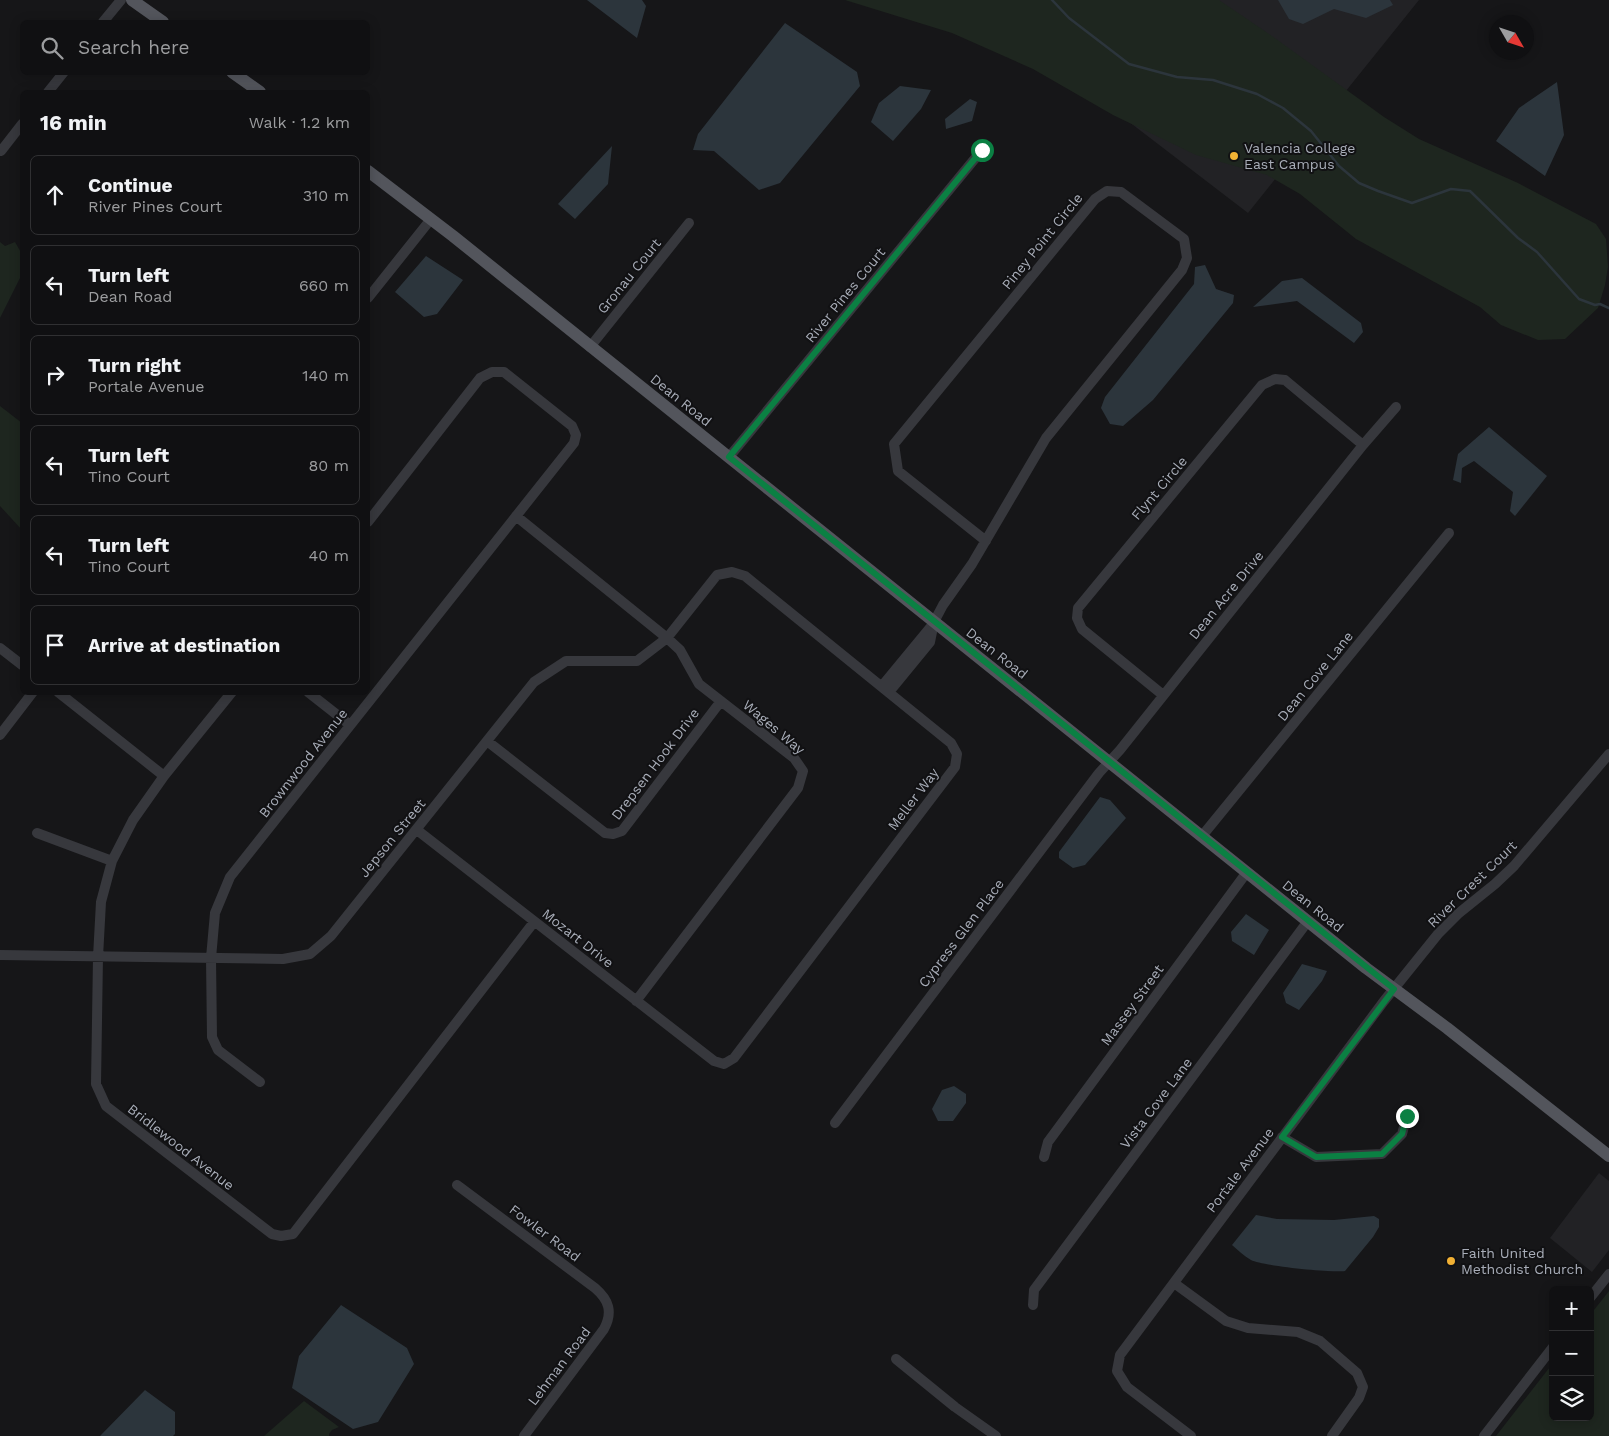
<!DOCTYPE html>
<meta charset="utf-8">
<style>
body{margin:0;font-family:"Work Sans",sans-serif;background:#19191b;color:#f1f3f6}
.controls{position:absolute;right:15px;bottom:15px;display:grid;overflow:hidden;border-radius:8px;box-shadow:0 2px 12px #0003}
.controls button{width:45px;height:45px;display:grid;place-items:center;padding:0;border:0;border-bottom:1px solid #303032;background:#101012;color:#f1f3f6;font:25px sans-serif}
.compass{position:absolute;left:1489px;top:15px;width:45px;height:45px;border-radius:50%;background:#101012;box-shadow:0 2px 12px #0003;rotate:129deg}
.stop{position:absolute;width:15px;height:15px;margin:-11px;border:4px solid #0b8043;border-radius:50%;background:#fff}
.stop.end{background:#0b8043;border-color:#fff;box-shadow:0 1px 5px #0008}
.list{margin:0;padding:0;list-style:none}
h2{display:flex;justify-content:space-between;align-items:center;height:65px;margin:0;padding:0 20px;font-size:21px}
h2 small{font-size:16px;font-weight:400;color:#9c9d9f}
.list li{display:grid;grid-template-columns:32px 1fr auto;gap:15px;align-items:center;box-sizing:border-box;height:80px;margin:0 10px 10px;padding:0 10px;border:1px solid #303032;border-radius:8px}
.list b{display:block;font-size:19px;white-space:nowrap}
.list p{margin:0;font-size:16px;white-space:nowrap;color:#9c9d9f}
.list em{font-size:16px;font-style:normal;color:#9c9d9f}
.icon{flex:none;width:28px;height:28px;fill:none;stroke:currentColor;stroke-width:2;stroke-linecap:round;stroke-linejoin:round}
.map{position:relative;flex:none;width:1609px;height:1436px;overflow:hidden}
.search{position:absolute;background:#101012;box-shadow:0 2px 12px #0003;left:20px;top:20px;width:350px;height:55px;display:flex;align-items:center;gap:12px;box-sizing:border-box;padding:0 18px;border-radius:8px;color:#9c9d9f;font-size:19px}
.panel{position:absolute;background:#101012;box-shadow:0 2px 12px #0003;left:20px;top:90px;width:350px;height:605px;border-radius:8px}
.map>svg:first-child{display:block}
</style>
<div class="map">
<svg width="1609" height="1436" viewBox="0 0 1609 1436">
<rect width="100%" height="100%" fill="#161618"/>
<path fill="#222225" d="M970 0H1419L1248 213Z
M1599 1173 1609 1181V1250L1592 1272 1550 1238Z"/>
<path fill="#1e261f" d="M845 0H1219L1272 36 1384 117 1419 139 1518 183 1596 224 1606 239 1608 267 1605 285 1598 308 1565 339 1538 340 1501 325 1480 307 1356 239 1300 194 1267 175 1196 155 1113 115 1033 69 952 33Z
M0 242 5 246 15 242 22 254V274L0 318Z
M0 406 22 423V530L0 506Z
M1609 1291V1436H1496L1553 1363V1417H1590V1315Z
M304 1401 339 1427 332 1430 329 1434V1436H264Z"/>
<path fill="#2c353c" d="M587 0H642L646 6 637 38Z
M1278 0H1390L1393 5 1366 18 1334 9 1303 24 1289 19Z
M785 23 857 72 860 86 780 183 759 190 714 151 693 150 698 134Z
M1557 82 1564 135 1545 176 1496 141 1519 108Z
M900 86 931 90 921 109 893 141 871 122 879 103Z
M970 99 977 102 972 121 946 129 945 119Z
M612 146 608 184 575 219 558 204Z
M426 256 463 280 437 314 424 317 395 292Z
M1205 265 1216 289 1234 295 1233 303 1153 400 1123 426 1110 424 1101 408 1105 397 1194 284 1195 267Z
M1302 278 1361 323 1363 332 1354 343 1297 301 1253 307 1282 281Z
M1489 427 1547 476 1515 516 1510 511 1513 492 1474 461 1462 468 1461 483 1453 480 1458 454Z
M1100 797 1110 800 1126 818 1085 865 1073 868 1059 858V852Z
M1246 914 1269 930 1254 955 1232 941 1231 932Z
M1302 964 1327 971 1322 981 1299 1010 1286 1003 1283 993Z
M954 1086 966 1094V1103L953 1121H938L932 1109 942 1090Z
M1256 1215 1277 1219 1334 1220 1374 1216 1379 1219V1227L1373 1237 1345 1271C1332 1273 1263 1266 1251 1260 1244 1256 1238 1250 1232 1245Z
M341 1305 407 1348 414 1364 378 1422 353 1429 292 1388 299 1356Z
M145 1390 175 1412V1434L173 1436H100Z"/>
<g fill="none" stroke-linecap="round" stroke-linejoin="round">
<path stroke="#2c353c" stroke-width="2.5" d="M1052 0 1069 18 1129 64 1177 77 1213 80 1257 94 1283 108 1311 131 1339 166 1359 183 1378 191 1412 203 1451 189 1470 191 1518 238 1537 252 1579 299 1595 305 1600 304 1609 308"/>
<path stroke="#37383d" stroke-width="10" d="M103 22 121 0
M48 92 64 72
M1 151 22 124
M368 298 431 219
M590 347 689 223
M729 457 982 150
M516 516 667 638 680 650 699 684 794 758 803 771 798 788 636 1001
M0 648 22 665
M882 686 934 623
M58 692 164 776
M232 692 164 776 133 820 112 861 101 902 98 957 96 1084 106 1106 272 1234 281 1236 293 1234 534 922
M308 692 350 725
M889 692 930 642 934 622 943 605 972 564 1046 438 1182 270 1187 258 1184 239 1121 192 1107 191 1095 199 894 444 898 471 986 541
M1163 695 1082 629 1077 618 1078 608 1262 385 1275 379 1285 380 1363 445
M0 735 33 692
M487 741 605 833 613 834 622 831 721 701
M37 833 112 861
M1202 836 1449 533
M0 955 283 959 310 954 331 936 534 682 566 661H637L667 638 717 575 732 572 745 576 951 743 957 754 955 767 734 1058 724 1064 714 1061 417 830
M260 1082 218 1050 212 1037 211 958 215 913 230 877 574 443 576 435 572 426 504 372H492L480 378 368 522
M835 1123 1099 773 1120 750 1363 445 1396 407
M1282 1137 1316 1157 1382 1154 1402 1134 1407 1116
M1044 1157 1048 1142 1247 872
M457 1185 595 1288C609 1300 613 1312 604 1329L524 1436
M1174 1283 1226 1321 1248 1328 1298 1332 1320 1341 1357 1373 1363 1387 1359 1398 1332 1436
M1590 1298 1609 1274
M1033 1305 1034 1290 1308 921
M896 1359 955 1407 996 1436
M1191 1436 1127 1387 1117 1371 1120 1355 1384 1001 1438 934 1459 913 1495 884 1514 866 1609 754
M1484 1436 1553 1347"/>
<path stroke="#53555c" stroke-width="12" d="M132 0 163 22
M232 72 260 92
M368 171 453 236 1366 968 1447 1028 1609 1156"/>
</g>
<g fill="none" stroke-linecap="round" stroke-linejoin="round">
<path stroke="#0b8043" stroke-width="6" d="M982 150 729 457 1394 989 1282 1137 1316 1157 1382 1154 1402 1134 1407 1116"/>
</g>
<g fill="#f2b134" stroke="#111113" stroke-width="2">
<circle cx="1234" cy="156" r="5"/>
<circle cx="1451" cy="1261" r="5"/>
</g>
<g text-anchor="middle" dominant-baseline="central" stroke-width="4" stroke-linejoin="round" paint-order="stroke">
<g font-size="14" fill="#a8adb8" stroke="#111113" text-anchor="start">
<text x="1244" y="148">Valencia College<tspan x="1244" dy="16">East Campus</tspan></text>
<text x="1461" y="1253">Faith United<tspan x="1461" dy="16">Methodist Church</tspan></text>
</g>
<g font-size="14" fill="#a8adb8" stroke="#111113">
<text transform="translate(1042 241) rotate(-51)">Piney Point Circle</text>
<text transform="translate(629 276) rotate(-51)">Gronau Court</text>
<text transform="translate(845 295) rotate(-51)">River Pines Court</text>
<text transform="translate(681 400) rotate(39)">Dean Road</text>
<text transform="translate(1159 488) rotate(-50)">Flynt Circle</text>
<text transform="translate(1226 595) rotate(-51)">Dean Acre Drive</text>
<text transform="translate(997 653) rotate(38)">Dean Road</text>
<text transform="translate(1315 676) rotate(-51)">Dean Cove Lane</text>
<text transform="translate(774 727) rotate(40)">Wages Way</text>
<text transform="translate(303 763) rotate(-52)">Brownwood Avenue</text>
<text transform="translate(655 764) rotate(-53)">Drepsen Hook Drive</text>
<text transform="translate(913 799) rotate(-53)">Meller Way</text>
<text transform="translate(392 838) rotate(-51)">Jepson Street</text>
<text transform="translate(1472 884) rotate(-44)">River Crest Court</text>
<text transform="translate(1313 906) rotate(39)">Dean Road</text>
<text transform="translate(961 933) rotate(-53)">Cypress Glen Place</text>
<text transform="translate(578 938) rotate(38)">Mozart Drive</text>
<text transform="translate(1132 1005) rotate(-54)">Massey Street</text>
<text transform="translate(1156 1103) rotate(-53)">Vista Cove Lane</text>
<text transform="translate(181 1147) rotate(38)">Bridlewood Avenue</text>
<text transform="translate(1240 1170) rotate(-53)">Portale Avenue</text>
<text transform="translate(545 1233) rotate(37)">Fowler Road</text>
<text transform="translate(559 1366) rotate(-53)">Lehman Road</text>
</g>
</g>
</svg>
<div class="controls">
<button>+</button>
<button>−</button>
<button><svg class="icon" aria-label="layers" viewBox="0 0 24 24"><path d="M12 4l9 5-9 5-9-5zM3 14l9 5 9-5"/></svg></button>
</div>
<svg class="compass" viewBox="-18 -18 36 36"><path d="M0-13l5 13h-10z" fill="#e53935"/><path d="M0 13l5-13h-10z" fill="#9c9d9f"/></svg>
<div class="stop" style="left:982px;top:150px"></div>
<div class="stop end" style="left:1407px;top:1116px"></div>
<div class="search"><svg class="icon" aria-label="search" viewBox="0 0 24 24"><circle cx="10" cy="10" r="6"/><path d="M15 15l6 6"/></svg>Search here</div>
<section class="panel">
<h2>16 min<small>Walk · 1.2 km</small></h2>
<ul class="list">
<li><svg class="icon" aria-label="ahead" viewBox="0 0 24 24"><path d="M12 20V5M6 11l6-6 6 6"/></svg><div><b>Continue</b><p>River Pines Court</p></div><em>310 m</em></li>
<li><svg class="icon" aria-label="left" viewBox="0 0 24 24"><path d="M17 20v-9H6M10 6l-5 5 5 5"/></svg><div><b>Turn left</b><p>Dean Road</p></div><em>660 m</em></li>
<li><svg class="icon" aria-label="right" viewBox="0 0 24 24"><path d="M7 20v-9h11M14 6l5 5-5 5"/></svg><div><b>Turn right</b><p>Portale Avenue</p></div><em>140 m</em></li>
<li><svg class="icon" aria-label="left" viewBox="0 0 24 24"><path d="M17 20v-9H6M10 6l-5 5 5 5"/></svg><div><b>Turn left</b><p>Tino Court</p></div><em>80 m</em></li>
<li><svg class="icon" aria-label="left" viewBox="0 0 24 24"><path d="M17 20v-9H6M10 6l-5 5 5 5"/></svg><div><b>Turn left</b><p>Tino Court</p></div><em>40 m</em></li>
<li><svg class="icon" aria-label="arrive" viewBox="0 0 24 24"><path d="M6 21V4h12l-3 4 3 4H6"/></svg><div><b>Arrive at destination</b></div></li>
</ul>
</section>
</div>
